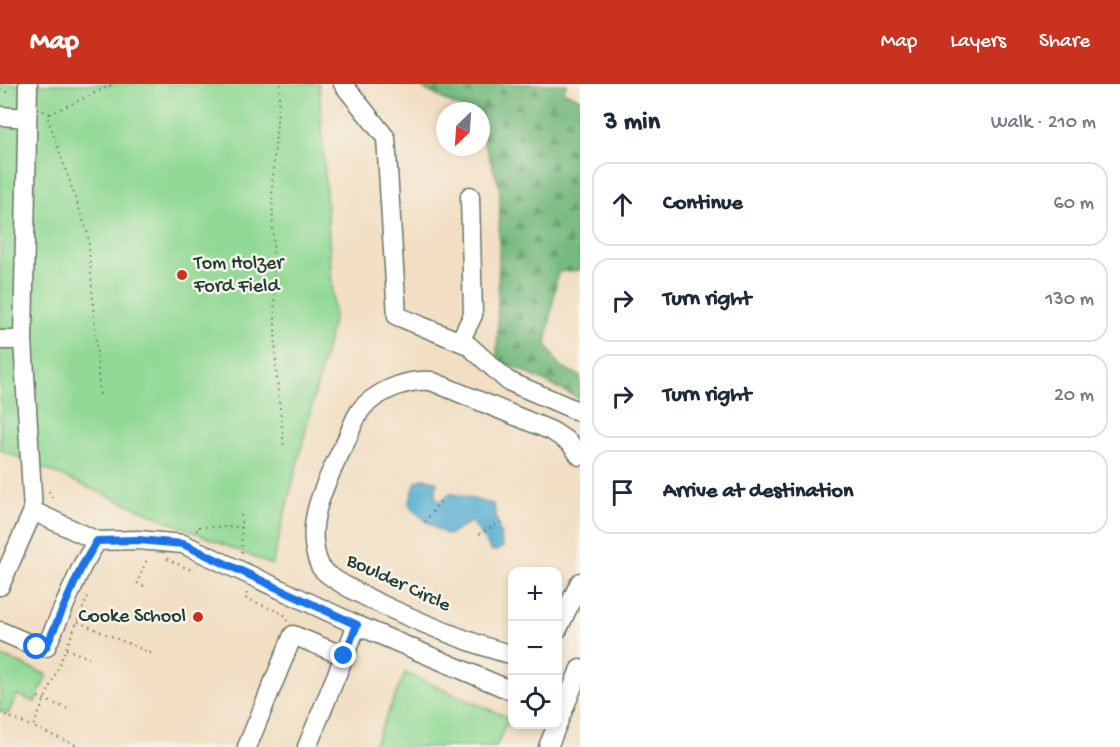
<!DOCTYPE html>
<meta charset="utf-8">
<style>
body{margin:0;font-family:"Gochi Hand",sans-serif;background:#f6f6f7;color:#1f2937}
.controls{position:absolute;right:18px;bottom:18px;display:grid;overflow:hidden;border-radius:12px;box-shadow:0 3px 9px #0003}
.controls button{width:54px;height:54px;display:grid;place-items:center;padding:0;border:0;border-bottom:2px solid #e0e1e3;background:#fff;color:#1f2937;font:30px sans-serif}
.compass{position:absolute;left:436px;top:18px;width:54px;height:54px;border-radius:50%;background:#fff;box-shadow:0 3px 9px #0003;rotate:205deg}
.stop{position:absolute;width:18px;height:18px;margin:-14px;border:4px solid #1a73e8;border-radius:50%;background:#fff}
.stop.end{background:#1a73e8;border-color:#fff;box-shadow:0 2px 6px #0008}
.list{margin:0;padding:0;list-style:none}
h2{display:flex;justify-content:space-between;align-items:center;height:78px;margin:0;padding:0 24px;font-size:26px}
h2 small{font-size:20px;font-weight:400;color:#747a83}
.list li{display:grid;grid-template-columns:39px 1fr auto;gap:18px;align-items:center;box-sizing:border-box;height:84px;margin:0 12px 12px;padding:0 12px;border:2px solid #e0e1e3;border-radius:18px}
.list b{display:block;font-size:22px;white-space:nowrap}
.list em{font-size:20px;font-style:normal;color:#747a83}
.icon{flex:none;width:33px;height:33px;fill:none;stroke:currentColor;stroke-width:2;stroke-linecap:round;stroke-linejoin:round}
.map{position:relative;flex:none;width:580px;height:663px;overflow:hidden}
header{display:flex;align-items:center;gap:36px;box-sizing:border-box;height:84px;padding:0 30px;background:#c8321e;color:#fff}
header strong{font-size:28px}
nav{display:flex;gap:33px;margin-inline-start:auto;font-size:21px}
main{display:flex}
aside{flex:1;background:#fff}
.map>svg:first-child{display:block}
</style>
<header>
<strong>Map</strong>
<nav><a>Map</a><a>Layers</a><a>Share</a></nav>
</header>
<main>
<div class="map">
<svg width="580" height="663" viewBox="0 0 580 663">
<defs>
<pattern id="forest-firs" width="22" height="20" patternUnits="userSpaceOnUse" patternTransform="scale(1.5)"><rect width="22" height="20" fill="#74b97e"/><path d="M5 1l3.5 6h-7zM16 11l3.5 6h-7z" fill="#5f9868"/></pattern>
</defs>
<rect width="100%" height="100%" fill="#f7f3e8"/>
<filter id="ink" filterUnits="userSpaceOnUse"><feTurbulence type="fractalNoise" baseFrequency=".0167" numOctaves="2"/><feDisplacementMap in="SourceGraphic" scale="12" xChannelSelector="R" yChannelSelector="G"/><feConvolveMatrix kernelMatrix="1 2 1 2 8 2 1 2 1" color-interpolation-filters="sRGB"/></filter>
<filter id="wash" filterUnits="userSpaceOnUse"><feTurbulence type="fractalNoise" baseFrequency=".008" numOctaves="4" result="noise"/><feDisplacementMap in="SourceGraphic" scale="24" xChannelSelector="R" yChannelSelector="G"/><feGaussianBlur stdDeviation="1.35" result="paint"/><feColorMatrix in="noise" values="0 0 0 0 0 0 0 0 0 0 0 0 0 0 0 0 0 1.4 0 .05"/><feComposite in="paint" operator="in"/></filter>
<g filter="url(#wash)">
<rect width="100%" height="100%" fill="#f2dec2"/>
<path fill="url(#forest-firs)" stroke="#4a7b59" stroke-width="1.5" d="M413 0H567L563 7 580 15V186L558 188 546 260 559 282 580 292V315L511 281 497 282 500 104 481 49V27C455 27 436 9 413 0Z"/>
<path fill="#91d994" stroke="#588b64" stroke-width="1.5" d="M0 0H319L334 233 272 481 0 366Z
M0 571 47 591 35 618 17 611 8 630 0 627Z
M405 589 509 634 496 663H373Z"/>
<path fill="#54aed1" stroke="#3a7682" stroke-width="1.5" d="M425 394 437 398 435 413 441 418 450 409 493 420 503 463 495 467 491 466 472 437 449 451C440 449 413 428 409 420L416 398Z"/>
</g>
<g filter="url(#ink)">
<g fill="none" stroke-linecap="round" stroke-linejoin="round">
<defs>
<path id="minor" d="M28 0 23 256 33 427
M343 0 386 54 397 232 468 261 508 297 580 328
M0 32 27 34
M0 256H23
M460 257 473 231 470 112
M0 502 33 427 97 457 138 456 183 460 357 541 512 607
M558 545 580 498
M0 547 37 563H46L82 482 97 457
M512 570C485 567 330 504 320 482 301 440 328 394 346 357 351 346 356 329 365 321 383 305 408 295 431 297L552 347 570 359 580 372
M247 663 293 551 344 572
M307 663 357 541
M548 663 580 585"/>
</defs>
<use href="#minor" stroke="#697566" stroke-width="21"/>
<path stroke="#697566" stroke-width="2" stroke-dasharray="1.5 4.5" stroke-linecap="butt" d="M280 0 272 101 276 285 284 364
M0 5 11 10
M43 27 50 30 48 35 88 150 100 313
M50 30 114 0
M49 407 54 418
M241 431 242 471
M425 438 441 416
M197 447V443H242
M479 450 501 438
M167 475 188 485H195
M144 502 137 499 148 473
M247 509 245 514 284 530 287 537
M78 538 155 571
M66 565 89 574
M38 613 68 625
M0 629 33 643
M81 663 33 643 88 512"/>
<use href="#minor" stroke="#fff" stroke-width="18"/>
</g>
</g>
<g fill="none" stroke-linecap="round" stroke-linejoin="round" filter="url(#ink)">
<path stroke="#1a73e8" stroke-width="8" d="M37 563H46L82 482 97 457 138 456 183 460 357 541 344 572"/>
</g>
<g fill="#c8321e" stroke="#f7f3e8" stroke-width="2">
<circle cx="182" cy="191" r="6"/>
<circle cx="198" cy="533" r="6"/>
</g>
<g text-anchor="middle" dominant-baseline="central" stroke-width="5" stroke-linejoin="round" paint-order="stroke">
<g font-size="20" fill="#1f3d34" stroke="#f7f3e8" text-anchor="start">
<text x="194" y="180">Tom Holzer<tspan x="194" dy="23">Ford Field</tspan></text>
<text x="186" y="533" text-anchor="end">Cooke School</text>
</g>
<g font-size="20" fill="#1f3d34" stroke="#f7f3e8">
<text transform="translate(398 500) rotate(25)">Boulder Circle</text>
</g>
</g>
</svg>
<div class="controls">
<button>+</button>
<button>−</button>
<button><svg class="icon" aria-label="locate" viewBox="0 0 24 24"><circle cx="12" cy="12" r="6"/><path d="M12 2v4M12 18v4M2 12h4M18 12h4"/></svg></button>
</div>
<svg class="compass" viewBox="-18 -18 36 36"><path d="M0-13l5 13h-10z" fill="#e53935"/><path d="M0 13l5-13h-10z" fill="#747a83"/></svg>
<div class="stop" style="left:37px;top:563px"></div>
<div class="stop end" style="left:344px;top:572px"></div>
</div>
<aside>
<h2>3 min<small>Walk · 210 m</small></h2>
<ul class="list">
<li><svg class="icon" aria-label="ahead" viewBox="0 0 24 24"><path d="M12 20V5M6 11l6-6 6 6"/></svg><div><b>Continue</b></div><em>60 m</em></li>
<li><svg class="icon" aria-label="right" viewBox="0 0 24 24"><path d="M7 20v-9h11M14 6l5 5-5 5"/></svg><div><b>Turn right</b></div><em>130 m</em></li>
<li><svg class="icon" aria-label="right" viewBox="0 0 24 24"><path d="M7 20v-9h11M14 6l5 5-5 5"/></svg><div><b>Turn right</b></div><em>20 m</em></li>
<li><svg class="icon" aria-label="arrive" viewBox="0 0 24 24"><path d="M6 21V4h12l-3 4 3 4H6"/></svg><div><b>Arrive at destination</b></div></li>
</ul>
</aside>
</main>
